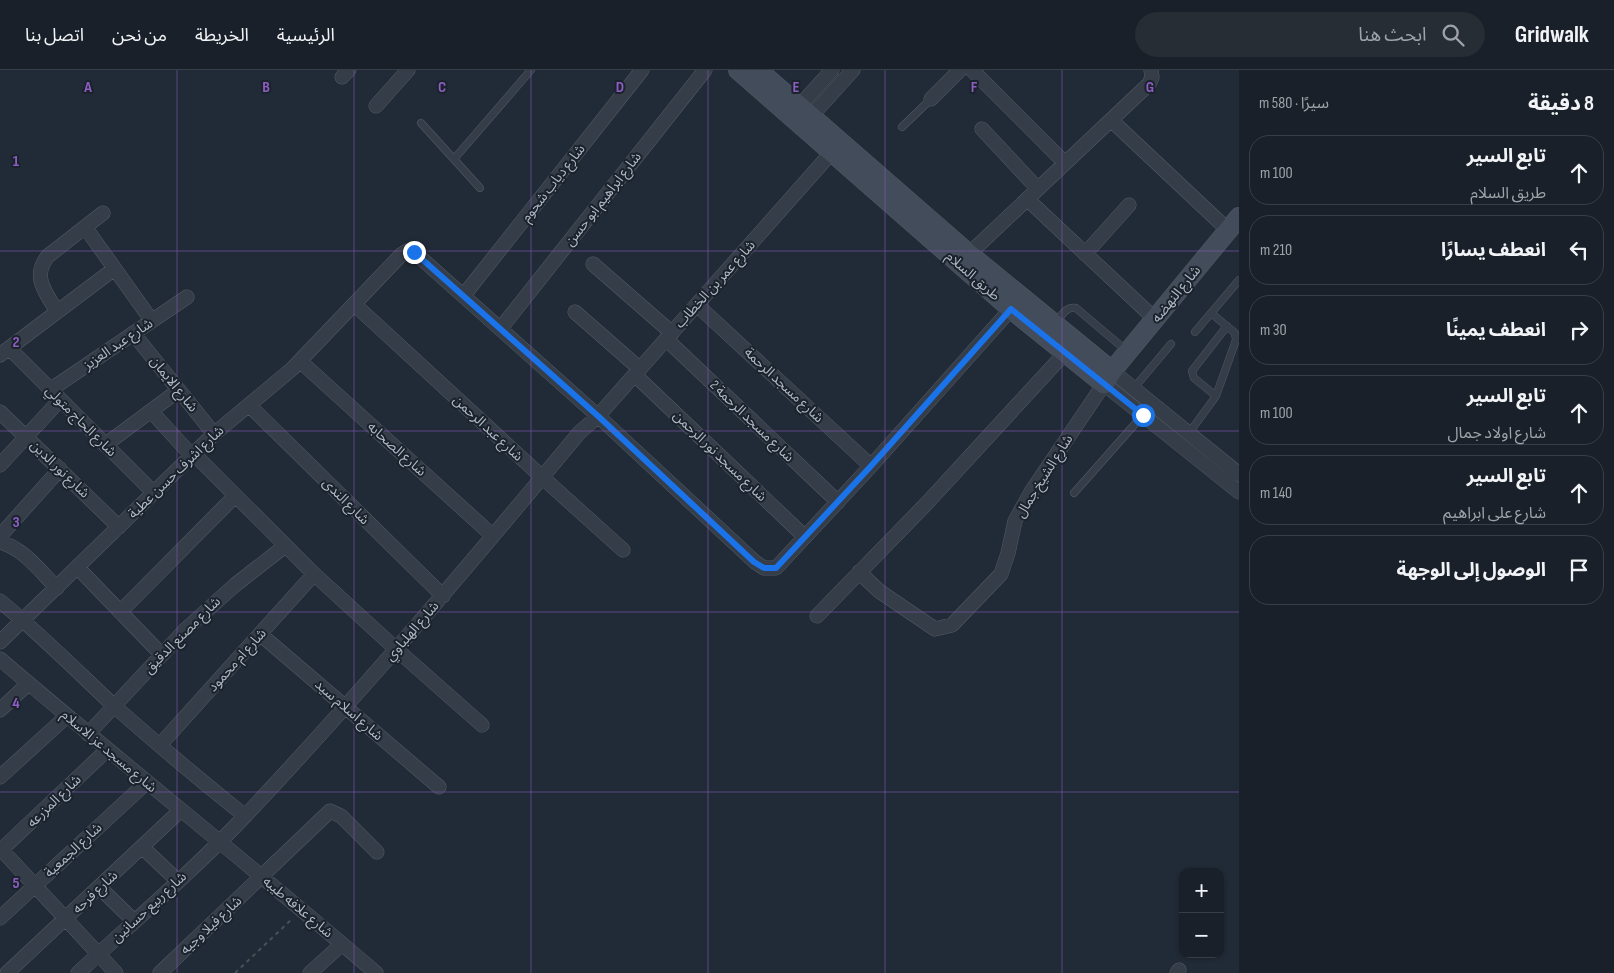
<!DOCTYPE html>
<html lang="ar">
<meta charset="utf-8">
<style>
body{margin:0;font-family:"Sofia Sans Condensed","Noto Sans Arabic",sans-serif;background:#262d35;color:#f1f3f6;direction:rtl}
.controls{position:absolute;right:15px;bottom:15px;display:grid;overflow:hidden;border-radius:10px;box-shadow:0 1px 4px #0004}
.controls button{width:45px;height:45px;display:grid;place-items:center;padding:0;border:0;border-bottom:1px solid #373e46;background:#192029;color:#f1f3f6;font:25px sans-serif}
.stop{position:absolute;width:15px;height:15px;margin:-11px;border:4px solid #1a73e8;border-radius:50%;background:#fff}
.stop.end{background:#1a73e8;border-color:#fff;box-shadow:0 1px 5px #0008}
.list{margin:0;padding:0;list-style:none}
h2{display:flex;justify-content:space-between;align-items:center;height:65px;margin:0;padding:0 20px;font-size:21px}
h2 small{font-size:16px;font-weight:400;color:#9fa3a8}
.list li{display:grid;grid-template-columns:32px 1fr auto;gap:15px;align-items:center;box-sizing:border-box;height:70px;margin:0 10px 10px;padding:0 10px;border:1px solid #373e46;border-radius:20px}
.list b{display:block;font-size:19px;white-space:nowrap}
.list p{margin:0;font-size:16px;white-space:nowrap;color:#9fa3a8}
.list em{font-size:16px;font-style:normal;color:#9fa3a8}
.icon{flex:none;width:28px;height:28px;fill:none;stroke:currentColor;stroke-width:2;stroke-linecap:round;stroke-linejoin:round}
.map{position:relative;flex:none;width:1239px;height:903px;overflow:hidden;direction:ltr}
header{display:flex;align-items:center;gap:30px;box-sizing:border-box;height:70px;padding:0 25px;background:#192029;border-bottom:1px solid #373e46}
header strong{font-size:24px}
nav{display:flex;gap:28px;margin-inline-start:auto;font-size:18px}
.search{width:350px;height:45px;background:#262d35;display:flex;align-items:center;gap:12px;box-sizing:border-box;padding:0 18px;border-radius:28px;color:#9fa3a8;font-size:19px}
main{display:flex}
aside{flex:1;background:#192029}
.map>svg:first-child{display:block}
</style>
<header>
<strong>Gridwalk</strong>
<div class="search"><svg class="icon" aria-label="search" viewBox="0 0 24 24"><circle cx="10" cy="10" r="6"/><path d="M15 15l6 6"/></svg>ابحث هنا</div>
<nav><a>الرئيسية</a><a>الخريطة</a><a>من نحن</a><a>اتصل بنا</a></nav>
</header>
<main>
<aside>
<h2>8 دقيقة<small>سيرًا · 580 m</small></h2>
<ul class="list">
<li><svg class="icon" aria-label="ahead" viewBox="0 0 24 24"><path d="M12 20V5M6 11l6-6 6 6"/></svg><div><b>تابع السير</b><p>طريق السلام</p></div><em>100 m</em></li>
<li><svg class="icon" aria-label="left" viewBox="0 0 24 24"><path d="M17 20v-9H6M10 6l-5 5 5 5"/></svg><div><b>انعطف يسارًا</b></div><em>210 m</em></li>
<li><svg class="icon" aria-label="right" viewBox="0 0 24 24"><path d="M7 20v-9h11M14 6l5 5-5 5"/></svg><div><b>انعطف يمينًا</b></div><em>30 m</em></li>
<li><svg class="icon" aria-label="ahead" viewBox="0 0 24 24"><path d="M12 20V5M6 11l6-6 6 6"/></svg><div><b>تابع السير</b><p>شارع اولاد جمال</p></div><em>100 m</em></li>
<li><svg class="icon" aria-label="ahead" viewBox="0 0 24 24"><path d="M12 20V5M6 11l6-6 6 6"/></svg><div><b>تابع السير</b><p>شارع على ابراهيم</p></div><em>140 m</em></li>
<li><svg class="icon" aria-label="arrive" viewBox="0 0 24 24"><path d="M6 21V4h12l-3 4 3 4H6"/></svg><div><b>الوصول إلى الوجهة</b></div></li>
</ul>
</aside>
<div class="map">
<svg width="1239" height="903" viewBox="0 0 1239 903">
<rect width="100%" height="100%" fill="#212b37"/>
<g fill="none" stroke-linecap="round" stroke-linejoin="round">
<defs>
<path id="lane" d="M421 53 480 118
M902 57 931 29
M454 89 531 0
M1055 254C1061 246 1066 236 1076 238L1128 282
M1195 262 1239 210
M1134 318 1171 274
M1216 326 1194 308 1192 301 1227 256
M1189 363 1216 326 1236 270 1235 263 1211 243
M1074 423 1143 345"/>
<path id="street" d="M972 0 1065 93
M342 7 349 0
M931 29 960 0
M376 36 408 0
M794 42 832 0
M1111 50 1228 160
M806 52 853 0
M982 59 1038 119
M1027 129 1155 249
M85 157 152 251
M969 184 1149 14 1152 7 1151 0
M1085 184 1129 135
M593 194 672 263
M464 225 642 0
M354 234 542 407 623 480
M697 235 871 396
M57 242C46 222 31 207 48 186L103 143
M575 242 640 299
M501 258 705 0
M133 263 214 364
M666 269 838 432
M9 278 154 423
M0 285 114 199
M300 291 493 466
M1112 301 1239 404
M635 305 805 467
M50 320 187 227
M249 335 443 526
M151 341 192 386
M0 342 119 457
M105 375 179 320
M194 384 314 504 396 579 482 655
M0 395 60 330
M0 466 60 399
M0 472C23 478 40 501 57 518
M78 498 161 584
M859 502 879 521 935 559 952 555 1001 504 1008 483 1015 451 1031 422 1104 314 1239 422
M0 531C40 564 76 600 113 635 156 673 200 710 245 746
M120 542 235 426
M817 546 927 433 1065 283
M260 564 439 717
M0 572 214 364 292 299 401 185 407 181 414 182 598 346 755 492 764 498H776L871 396 1011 239
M0 589C124 695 252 796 376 903
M0 640 29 613
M88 664 185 560 235 515 285 476
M160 675 314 504
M0 707 67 646
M142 777 178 811
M0 778 116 903
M0 781 107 680
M99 817 134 851
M0 848 147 712
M7 903 181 740
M78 903C134 851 193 801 246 745 362 622 471 493 579 363L598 346 832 82
M160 903 330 741 341 746 377 782
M310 903 342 874
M1177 903 1179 900"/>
<path id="secondary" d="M738 0 1011 239 1104 314 1112 301 1239 147
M758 0 969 184 1112 301"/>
</defs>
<use href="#lane" stroke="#525b65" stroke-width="8"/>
<use href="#street" stroke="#525b65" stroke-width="15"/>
<use href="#secondary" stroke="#525b65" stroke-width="20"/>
<path stroke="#415355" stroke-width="2" stroke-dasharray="4 4" stroke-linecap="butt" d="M235 903 293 848"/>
<use href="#lane" stroke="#353d48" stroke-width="7"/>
<use href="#street" stroke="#353d48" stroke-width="14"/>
<use href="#secondary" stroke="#434c5a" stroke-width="19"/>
</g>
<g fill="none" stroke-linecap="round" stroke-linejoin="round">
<path stroke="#1a73e8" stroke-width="6" d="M414 182 598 346 754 492 764 498H776L871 396 1011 239 1143 345"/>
</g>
<path fill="none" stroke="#8d5dc1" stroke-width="1" stroke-opacity="0.55" d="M177 0V903M354 0V903M531 0V903M708 0V903M885 0V903M1062 0V903M0 181H1239M0 361H1239M0 542H1239M0 722H1239"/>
<g text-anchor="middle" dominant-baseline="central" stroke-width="4" stroke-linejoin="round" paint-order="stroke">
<g font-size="14" fill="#afb8c4" stroke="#1a222c">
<text transform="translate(553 113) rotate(-52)">شارع دياب شحوم</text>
<text transform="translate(603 129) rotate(-52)">شارع ابراهيم ابو حسن</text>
<text transform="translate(973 206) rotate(41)">طريق السلام</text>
<text transform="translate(715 214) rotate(-48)">شارع عمر بن الخطاب</text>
<text transform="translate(1176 224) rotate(-51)">شارع النهضه</text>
<text transform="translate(118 274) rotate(-34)">شارع عبد العزيز</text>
<text transform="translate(174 314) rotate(51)">شارع الايمان</text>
<text transform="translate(784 315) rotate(43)">شارع مسجد الرحمة</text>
<text transform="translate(81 351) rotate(45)">شارع الحاج متولي</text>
<text transform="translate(752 351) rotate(44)">شارع مسجد الرحمة 2</text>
<text transform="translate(488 358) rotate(43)">شارع عبد الرحمن</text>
<text transform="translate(397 379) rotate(42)">شارع الصحابه</text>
<text transform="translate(720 386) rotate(44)">شارع مسجد نور الرحمن</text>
<text transform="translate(60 399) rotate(44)">شارع نور الدين</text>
<text transform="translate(176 402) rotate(-44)">شارع اشرف حسن عطية</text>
<text transform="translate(1044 406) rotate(-58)">شارع الشيخ جمال</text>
<text transform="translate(346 431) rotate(45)">شارع الندى</text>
<text transform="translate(412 561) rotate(-49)">شارع الهلباوي</text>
<text transform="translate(182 565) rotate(-45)">شارع مصنع الدقيق</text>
<text transform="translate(237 590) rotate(-48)">شارع ام محمود</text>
<text transform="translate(349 640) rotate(41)">شارع اسلام سيد</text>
<text transform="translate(109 681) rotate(40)">شارع مسجد عز الاسلام</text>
<text transform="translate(54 731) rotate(-44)">شارع المزرعه</text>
<text transform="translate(73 780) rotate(-43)">شارع الجمعية</text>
<text transform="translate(95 822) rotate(-43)">شارع فرحه</text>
<text transform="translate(149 837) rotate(-43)">شارع ربيع حسانين</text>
<text transform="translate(298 837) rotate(40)">شارع علافه طيبه</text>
<text transform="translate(211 855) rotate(-43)">شارع فيلا وجيه</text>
</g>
</g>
<g font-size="16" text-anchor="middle" font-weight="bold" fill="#8d5dc1" stroke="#1a222c" stroke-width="4" stroke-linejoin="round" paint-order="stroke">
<text x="88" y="22">A</text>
<text x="266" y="22">B</text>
<text x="442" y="22">C</text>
<text x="620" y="22">D</text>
<text x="796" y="22">E</text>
<text x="974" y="22">F</text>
<text x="1150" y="22">G</text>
<text x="16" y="96">1</text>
<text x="16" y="277">2</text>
<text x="16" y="457">3</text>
<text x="16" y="638">4</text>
<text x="16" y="818">5</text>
</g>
</svg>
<div class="controls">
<button>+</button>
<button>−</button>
</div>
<div class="stop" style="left:1143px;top:345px"></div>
<div class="stop end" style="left:414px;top:182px"></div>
</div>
</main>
